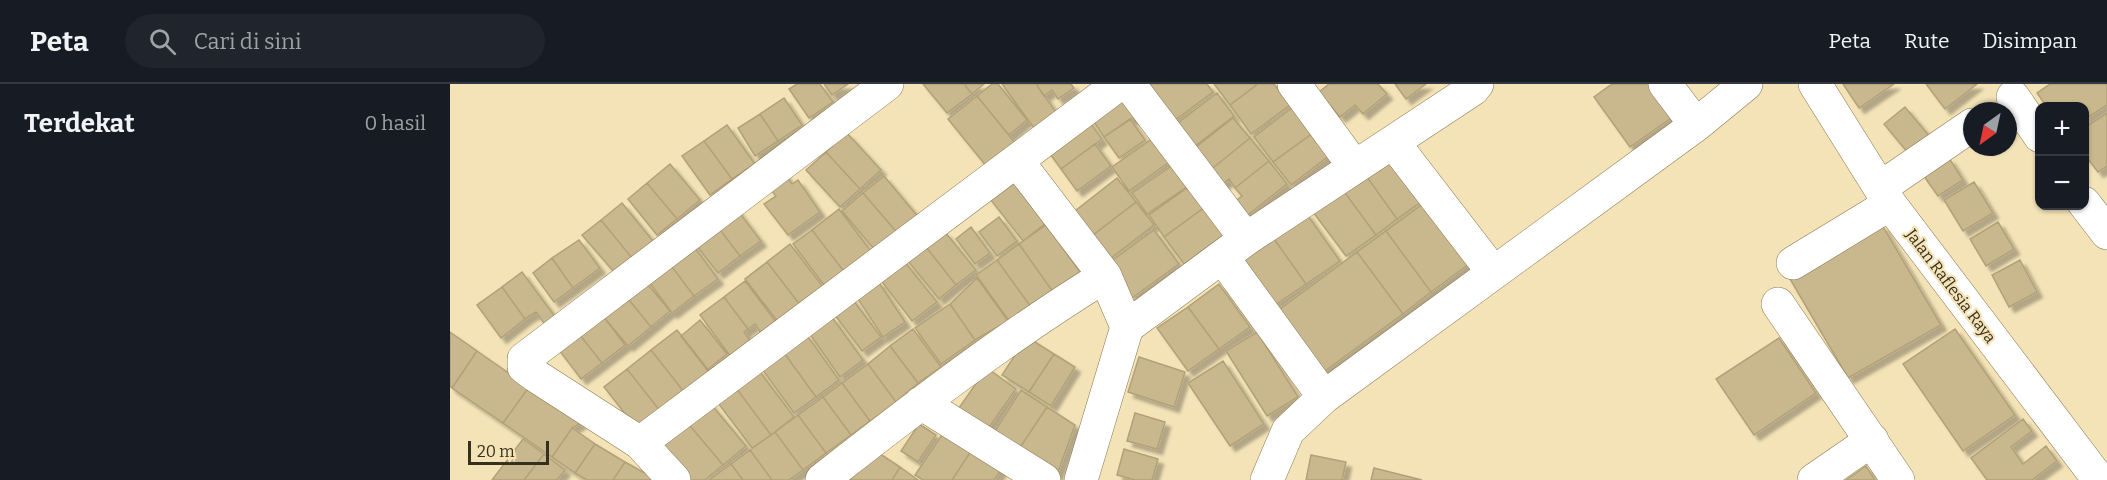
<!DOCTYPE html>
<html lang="id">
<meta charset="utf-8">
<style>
body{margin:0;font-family:Bitter,serif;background:#20242c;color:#f1f3f6}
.controls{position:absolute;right:18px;top:18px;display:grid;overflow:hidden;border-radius:12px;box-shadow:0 2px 4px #0004}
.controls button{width:54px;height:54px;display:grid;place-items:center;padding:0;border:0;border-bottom:2px solid #363941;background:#171b24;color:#f1f3f6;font:30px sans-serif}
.compass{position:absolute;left:1513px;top:18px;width:54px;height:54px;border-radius:50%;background:#171b24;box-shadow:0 2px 4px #0004;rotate:213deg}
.scale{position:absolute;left:18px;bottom:15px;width:81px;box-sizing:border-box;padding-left:6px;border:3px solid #352f1e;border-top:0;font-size:16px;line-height:21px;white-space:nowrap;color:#352f1e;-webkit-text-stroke:4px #f4e3b7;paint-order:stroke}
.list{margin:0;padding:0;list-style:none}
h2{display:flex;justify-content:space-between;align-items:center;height:78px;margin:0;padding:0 24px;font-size:26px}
h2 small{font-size:20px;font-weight:400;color:#9ea1a6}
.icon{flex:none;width:33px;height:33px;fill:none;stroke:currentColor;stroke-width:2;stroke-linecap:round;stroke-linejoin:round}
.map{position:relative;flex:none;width:1657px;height:396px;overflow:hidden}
header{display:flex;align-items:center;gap:36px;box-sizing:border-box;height:84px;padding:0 30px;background:#171b24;border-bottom:2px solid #363941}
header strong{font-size:28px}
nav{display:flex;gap:33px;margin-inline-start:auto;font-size:21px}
.search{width:420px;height:54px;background:#20242c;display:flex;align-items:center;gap:15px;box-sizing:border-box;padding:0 21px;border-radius:33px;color:#9ea1a6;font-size:22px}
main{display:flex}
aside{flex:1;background:#171b24}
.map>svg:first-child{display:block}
</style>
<header>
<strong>Peta</strong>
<div class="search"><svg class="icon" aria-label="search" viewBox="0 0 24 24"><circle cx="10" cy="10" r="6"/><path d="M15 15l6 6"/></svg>Cari di sini</div>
<nav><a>Peta</a><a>Rute</a><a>Disimpan</a></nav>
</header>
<main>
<aside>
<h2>Terdekat<small>0 hasil</small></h2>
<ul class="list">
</ul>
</aside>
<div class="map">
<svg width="1657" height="396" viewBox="0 0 1657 396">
<defs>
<filter id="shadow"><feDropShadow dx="5.5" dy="5.5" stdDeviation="1.5" flood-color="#0004"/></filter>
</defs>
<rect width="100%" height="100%" fill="#f4e3b7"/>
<path fill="#c9b88d" stroke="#b2a178" stroke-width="1.5" filter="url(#shadow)" d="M347 0H370L383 18 359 34 339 5Z
M374 0H398L382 11Z
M473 0H514L522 10 497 29Z
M514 0H534L522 10Z
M542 0H548L577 36 559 51 527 12Z
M552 0H586L606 28 584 44Z
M586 0H621L624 4 608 15 602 6 594 12Z
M694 0H757L763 8 721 39Z
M764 0H808L780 21Z
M808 0H824L840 21 801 50 780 21Z
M879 0H928L937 10 913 30 905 21 890 33 869 8Z
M945 0H976L956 15Z
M1162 0H1202L1224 32 1180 63 1144 13Z
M1393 0H1444L1409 24Z
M1476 0H1527L1495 25Z
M1600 0H1657V21L1634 36V22H1596L1587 9Z
M674 5 690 29 654 53 638 29Z
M767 9 784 32 741 65 724 42Z
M527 12 566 60 537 83 498 35Z
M334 14 352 41 328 57 310 30Z
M843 23 863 49 823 78 804 53Z
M1455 23 1480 53 1459 70 1434 40Z
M1657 29V82L1648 88 1634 70V44Z
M310 30 328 57 305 72 288 44Z
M636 33 652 55 611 85 595 63Z
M783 34 800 54 758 88 741 67Z
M680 35 695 56 669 74 654 53Z
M277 41 305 80 282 95 254 57Z
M397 49 431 86 410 105 376 68Z
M863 49 880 71 841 101 823 78Z
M706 52 723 75 679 107 662 83Z
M800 54 819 77 785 104 779 95 770 103 758 88Z
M254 57 282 95 260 111 232 72Z
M645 60 661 82 627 107 611 85Z
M376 68 410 105 390 123 356 86Z
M937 68 972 117 947 135 912 86Z
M1499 74 1513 96 1488 112 1473 91Z
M819 77 837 100 794 134 783 119 792 112 785 104Z
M726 79 741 100 697 130 682 109Z
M220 80 250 116 227 135 197 99Z
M332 86 342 100 348 96 370 128 338 151 314 120 326 112 315 98Z
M912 86 947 135 926 151 890 102Z
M434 92 470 135 450 152 413 109Z
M561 93 596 139 573 157 537 111Z
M667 94 686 118 638 155 620 131Z
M1524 98 1543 129 1513 147 1494 116Z
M197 99 227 135 207 151 178 115Z
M744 99 759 120 714 153 699 131Z
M890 102 926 151 896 172 860 124Z
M413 109 450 152 429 171 392 127Z
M686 118 704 141 656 178 638 155Z
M172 119 203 157 182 174 151 136Z
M282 119 311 157 290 172 262 135Z
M974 119 1019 180 981 208 936 147Z
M759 120 779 147 734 180 714 153Z
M389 125 420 166 399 194 362 146Z
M856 129 890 177 856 200 822 152Z
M549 133 567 157 547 172 529 148Z
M262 135 290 172 268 189 239 152Z
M151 136 182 174 164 188 132 151Z
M1548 138 1564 165 1536 182 1520 155Z
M596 141 630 188 603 208 569 160Z
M1432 141 1491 241 1398 294 1340 195Z
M521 143 540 169 525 180 506 155Z
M362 146 399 194 380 209 343 160Z
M704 146 729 180 682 214 657 180Z
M936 147 981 208 953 230 907 168Z
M495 148 526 186 506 201 476 163Z
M822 152 856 200 825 221 792 173Z
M237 153 268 195 244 212 213 171Z
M129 156 150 184 123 204 102 174Z
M340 160 377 208 354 226 317 178Z
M569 160 603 208 581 223 547 176Z
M476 163 506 201 489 215 458 177Z
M907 168 953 230 872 289 826 228Z
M213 171 244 212 222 229 191 187Z
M450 172 487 218 462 237 426 190Z
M102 174 123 204 104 218 83 189Z
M547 176 581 223 560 238 526 191Z
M1570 176 1587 208 1559 223 1542 191Z
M317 178 354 226 332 243 295 195Z
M72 188 106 234 96 242 86 228 75 235 52 203Z
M190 191 220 227 201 243 171 206Z
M527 194 558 237 525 256 500 220Z
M295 197 326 238 311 249 305 240 298 245 274 213Z
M428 197 455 238 433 253 406 212Z
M769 200 800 243 769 265 738 223Z
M52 203 75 235 51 254 27 221Z
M171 206 201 243 178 262 148 226Z
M400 212 431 253 412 267 381 226Z
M274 213 298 245 294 248 303 261 283 276 250 231Z
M500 220 525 256 491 280 465 244Z
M738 223 769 265 738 287 707 244Z
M150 228 175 261 152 279 126 246Z
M382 233 413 276 390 293 359 249Z
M250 236 277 270 257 286 231 252Z
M463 245 491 283 468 299 440 262Z
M1505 245 1565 331 1513 367 1453 280Z
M126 246 152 279 131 295 106 262Z
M227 246 260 288 234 308 201 266Z
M0 248 27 267 2 304 0 302Z
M807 248 848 313 817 332 776 267Z
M356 250 389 296 366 313 332 266Z
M577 253 604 270 579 308 552 291Z
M1329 254 1366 309 1304 351 1266 295Z
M440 262 468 299 446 318 418 280Z
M201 266 234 308 210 327 177 285Z
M332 266 366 313 344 329 310 282Z
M27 267 79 303 53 339 2 304Z
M604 270 625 283 601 322 579 308Z
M689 273 735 288 724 323 678 308Z
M773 277 814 340 780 362 738 299Z
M418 280 446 318 420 337 392 299Z
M307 284 344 333 321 351 284 301Z
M537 284 566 305 535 349 506 328Z
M177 285 210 327 187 345 154 303Z
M392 299 420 337 401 351 373 313Z
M284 301 321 351 302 364 265 315Z
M79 303 131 339 122 344 102 373 53 339Z
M571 306 597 323 565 371 540 355Z
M373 313 401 351 376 369 348 331Z
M259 318 296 362 273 381 236 337Z
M597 323 625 341 605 396 565 371Z
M685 329 715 338 707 365 677 357Z
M348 331 376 369 353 386 325 348Z
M1573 335 1582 347 1561 363 1573 380 1596 362 1607 377 1582 396H1537L1521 374Z
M236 337 273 381 255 396H240L209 359Z
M469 340 486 351 468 378 451 367Z
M122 344 145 360 125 389 102 373Z
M496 345 523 364 502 396H473L465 391Z
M325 348 353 386 339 396H322L300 366Z
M73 355 94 370 74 396H42Z
M145 360 175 378 163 396H137L125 389Z
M418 362 450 383 442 396H395Z
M523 364 553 383 544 396H502Z
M674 365 708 375 702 396H685L667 391Z
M300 366 322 396H293L281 380Z
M94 370 115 386 107 396H74Z
M861 371 896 378 892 396H856Z
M175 378 202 393 200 396H163Z
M281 380 293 396H259Z
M1416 382 1425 396H1396Z
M450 383 468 396H442Z
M924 384 972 396H921Z"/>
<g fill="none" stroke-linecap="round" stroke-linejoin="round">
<defs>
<path id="minor" d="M679 0 796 155
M844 0 904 82
M1215 0 1246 41
M1365 0 1440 120 1649 396
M1563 13 1590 52
M943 58 1043 188
M568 78 655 192 677 243 631 396
M1430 104 1522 41
M1634 119 1657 149
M773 174 874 313
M1343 179 1440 120
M1328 220 1448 396
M677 243 796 155 1023 5 1027 0
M471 319 594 396
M190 359 669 0
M224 396 190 359 86 292 74 283V275L437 0
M372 396C464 324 556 253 655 192
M817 396 838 347 874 313 1246 41 1296 0
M1364 396 1422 356"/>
</defs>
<use href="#minor" stroke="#887850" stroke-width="34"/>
<use href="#minor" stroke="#fff" stroke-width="33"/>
</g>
<g text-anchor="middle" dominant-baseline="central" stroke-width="4.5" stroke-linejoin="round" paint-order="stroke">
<g font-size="16" fill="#352f1e" stroke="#f4e3b7">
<text transform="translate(1501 202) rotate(53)">Jalan Raflesia Raya</text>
</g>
</g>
</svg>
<div class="controls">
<button>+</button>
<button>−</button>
</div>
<svg class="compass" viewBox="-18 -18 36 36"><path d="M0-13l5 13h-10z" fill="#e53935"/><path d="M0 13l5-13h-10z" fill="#9ea1a6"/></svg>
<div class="scale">20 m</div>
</div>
</main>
